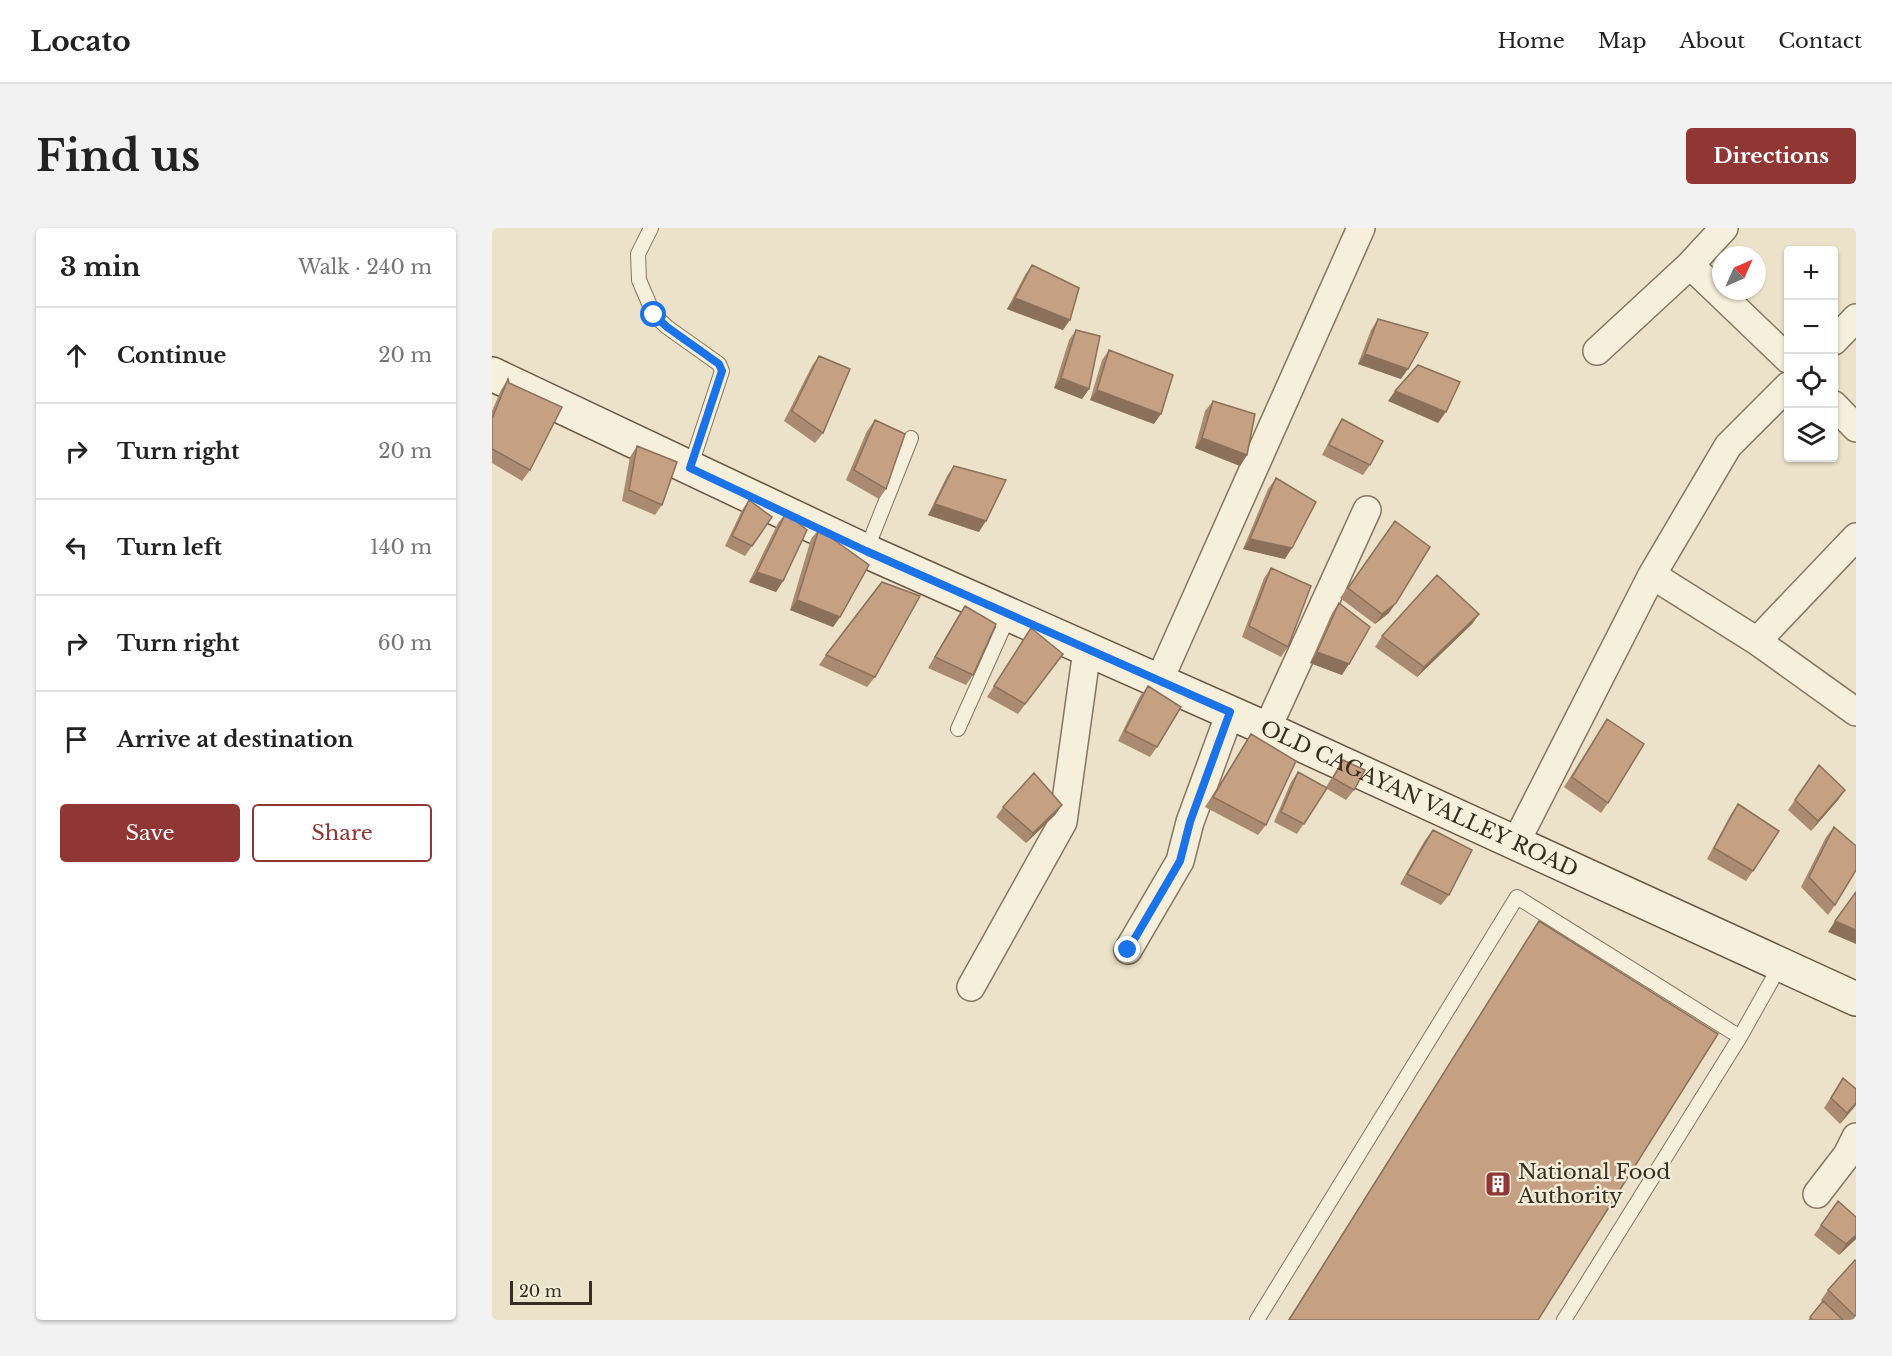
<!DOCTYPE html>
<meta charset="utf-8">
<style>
body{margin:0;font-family:"Libre Baskerville",serif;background:#f2f2f2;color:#222}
.controls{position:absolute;right:18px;top:18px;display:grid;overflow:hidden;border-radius:6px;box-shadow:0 2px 4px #0004}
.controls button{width:54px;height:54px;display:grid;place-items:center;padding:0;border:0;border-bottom:2px solid #e0e0e0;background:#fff;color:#222;font:30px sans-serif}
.compass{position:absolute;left:1220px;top:18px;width:54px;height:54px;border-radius:50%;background:#fff;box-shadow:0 2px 4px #0004;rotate:45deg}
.scale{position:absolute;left:18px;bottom:15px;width:82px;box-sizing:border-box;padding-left:6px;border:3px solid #382d21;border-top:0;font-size:16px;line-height:21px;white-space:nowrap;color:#382d21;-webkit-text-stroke:4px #f3ecd8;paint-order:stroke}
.stop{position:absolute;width:18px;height:18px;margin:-14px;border:4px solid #1a73e8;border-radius:50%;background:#fff}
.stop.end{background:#1a73e8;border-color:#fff;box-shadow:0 2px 6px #0008}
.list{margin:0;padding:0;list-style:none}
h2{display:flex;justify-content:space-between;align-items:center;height:78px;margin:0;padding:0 24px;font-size:26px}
h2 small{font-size:20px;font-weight:400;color:#767676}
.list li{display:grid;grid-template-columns:39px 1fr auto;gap:18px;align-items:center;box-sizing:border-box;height:96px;padding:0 24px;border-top:2px solid #e0e0e0}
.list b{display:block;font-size:22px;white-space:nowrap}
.list em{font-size:20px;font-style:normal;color:#767676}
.actions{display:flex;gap:12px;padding:18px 24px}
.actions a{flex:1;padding:14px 0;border:2px solid #903634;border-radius:6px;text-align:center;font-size:21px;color:#903634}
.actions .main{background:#903634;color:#fff}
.icon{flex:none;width:33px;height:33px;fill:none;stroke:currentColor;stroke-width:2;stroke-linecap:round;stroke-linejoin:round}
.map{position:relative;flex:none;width:1364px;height:1092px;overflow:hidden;border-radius:6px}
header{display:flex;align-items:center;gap:36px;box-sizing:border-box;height:84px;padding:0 30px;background:#fff;border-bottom:2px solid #e0e0e0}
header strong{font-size:28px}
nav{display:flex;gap:33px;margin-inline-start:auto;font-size:21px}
.intro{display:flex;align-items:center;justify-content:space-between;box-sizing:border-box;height:144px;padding:0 36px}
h1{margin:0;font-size:42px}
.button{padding:15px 27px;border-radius:6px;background:#903634;color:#fff;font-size:21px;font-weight:700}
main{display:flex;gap:36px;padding:0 36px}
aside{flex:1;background:#fff;border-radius:6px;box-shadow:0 2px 4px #0004}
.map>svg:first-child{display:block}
</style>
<header>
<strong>Locato</strong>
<nav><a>Home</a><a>Map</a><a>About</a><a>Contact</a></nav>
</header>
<div class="intro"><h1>Find us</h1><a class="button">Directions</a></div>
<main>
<aside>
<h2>3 min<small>Walk · 240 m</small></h2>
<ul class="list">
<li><svg class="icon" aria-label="ahead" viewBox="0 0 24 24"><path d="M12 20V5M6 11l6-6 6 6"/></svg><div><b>Continue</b></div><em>20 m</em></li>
<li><svg class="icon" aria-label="right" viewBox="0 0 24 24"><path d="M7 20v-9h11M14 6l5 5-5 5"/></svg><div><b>Turn right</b></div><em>20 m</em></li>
<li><svg class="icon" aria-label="left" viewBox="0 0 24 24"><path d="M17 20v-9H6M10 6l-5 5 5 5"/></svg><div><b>Turn left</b></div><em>140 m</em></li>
<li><svg class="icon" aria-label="right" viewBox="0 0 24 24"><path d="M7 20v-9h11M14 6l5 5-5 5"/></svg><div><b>Turn right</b></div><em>60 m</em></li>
<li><svg class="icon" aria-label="arrive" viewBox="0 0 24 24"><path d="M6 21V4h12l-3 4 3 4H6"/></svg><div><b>Arrive at destination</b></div></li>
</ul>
<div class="actions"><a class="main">Save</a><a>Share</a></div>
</aside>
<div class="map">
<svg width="1364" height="1092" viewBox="0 0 1364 1092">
<rect width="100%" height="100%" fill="#ebe2c9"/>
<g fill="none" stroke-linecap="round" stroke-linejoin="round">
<defs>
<path id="lane" d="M159 0 146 26 147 52 162 87 175 99 227 136 230 143 198 240
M374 323 419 210
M466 501 517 387
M765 1092 1025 669 1248 809
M1072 1092 1248 809 1289 736"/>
<path id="street" d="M1232 0 1198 37 1296 131
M1342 113 1364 90
M1105 123 1198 37
M1342 177 1364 200
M1364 309 1265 413 1364 484
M1160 347 1265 413
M667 453 869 0
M775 501 875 282
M1023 616 1160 347 1236 218 1296 158
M636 722 688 633 698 594 738 485
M479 759 571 594 595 422
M1325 966 1355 927 1364 909"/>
<g id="secondary">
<path id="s1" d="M0 146 374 323 775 501 1364 771"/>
</g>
</defs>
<use href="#lane" stroke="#86755f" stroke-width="16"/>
<use href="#street" stroke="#86755f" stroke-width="30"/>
<use href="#secondary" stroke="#685642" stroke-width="36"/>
<use href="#lane" stroke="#f6efdb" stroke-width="14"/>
<use href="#street" stroke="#f6efdb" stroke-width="27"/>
<use href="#secondary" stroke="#f6efdb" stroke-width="33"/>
</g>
<path fill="#aa8a70" d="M540 37 571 102 515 81 533 47Z
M886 91 909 151 866 136 879 102Z
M584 102 597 161 590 171 562 160 577 112Z
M617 122 662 196 598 172 610 132Z
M327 128 331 205 323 215 292 193 320 138Z
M16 151 38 242 30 253 0 235V183L9 162Z
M721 173 755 227 748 238 703 220 713 183Z
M850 191 878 237 871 247 830 227 843 202Z
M383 192 394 261 387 271 354 252 375 203Z
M145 218 170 277 163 287 130 273 138 229Z
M462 238 487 304 436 287 455 248Z
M784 250 793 331 751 321 776 261Z
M257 272 280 289 253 328 233 318 250 282Z
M294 285 291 353 284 364 257 354 286 295Z
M903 293 897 385 883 396 848 370Z
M327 301 348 389 341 399 298 382 319 311Z
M779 340 796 419 789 429 750 409 772 350Z
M847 375 850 447 818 435 840 385Z
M473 378 481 447 474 457 436 440 466 388Z
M987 386 980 396 925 449 883 419 890 408Z
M539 400 563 436 526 486 495 469Z
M334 427 383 449 375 459 327 437Z
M656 458 665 519 658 529 626 513 648 468Z
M1115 491 1116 575 1109 585 1072 559Z
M759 506 774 597 766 607 713 579Z
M851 532 862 562 854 572 835 561 805 606 782 594 799 554 806 544 834 559Z
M1327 537 1353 562 1346 572 1319 603 1296 582Z
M1246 576 1261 643 1254 653 1215 631 1239 586Z
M570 577 563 587 534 615 504 589 511 579Z
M1342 599 1343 677 1336 687 1309 659 1334 609Z
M941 602 957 667 949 677 908 656 933 612Z
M1047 693 1046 1092H796L1037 708Z
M1351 850 1364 877 1348 896 1332 880Z
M1346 973 1364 1011 1347 1027 1322 1007Z
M1364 1033V1092H1316L1330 1074 1329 1072 1336 1062Z"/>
<path fill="#8b705b" d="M523 70 578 92 571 102 515 81Z
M873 126 916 141 909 151 866 136Z
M569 150 597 161 590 171 562 160Z
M605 162 669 186 662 196 598 172Z
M903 163 954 184 946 195 896 173Z
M710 210 755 227 748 238 703 220Z
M443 276 494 293 487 304 436 287Z
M758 311 800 320 793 331 751 321Z
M265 344 291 353 284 364 257 354Z
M305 372 348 389 341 399 298 382Z
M904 375 897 385 883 396 890 386Z
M987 386 980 396 925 449 932 439Z
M825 424 857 436 850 447 818 435Z
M1353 562 1346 572 1319 603 1326 593Z
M570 577 563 587 534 615 541 605Z
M1343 693 1364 702V716L1336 704Z
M1364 875V877L1348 896 1355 885Z
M1364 1007V1011L1347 1027 1354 1016Z"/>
<path fill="#c6a082" stroke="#8b705b" stroke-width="1.5" d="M540 37 587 60 578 92 523 70Z
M886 91 936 105 916 141 873 126Z
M584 102 608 108 597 161 569 150Z
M617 122 681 147 669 186 605 162Z
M327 128 358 141 331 205 300 183Z
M926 137 968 154 954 184 903 163Z
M16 151 17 155 70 179 38 242 0 221V191Z
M721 173 763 186 755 227 710 210Z
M850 191 891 213 878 237 837 217Z
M383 192 413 206 394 261 362 242Z
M145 218 185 234 170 277 137 262Z
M462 238 514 252 494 293 443 276Z
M784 250 824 274 800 320 758 311Z
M257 272 280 289 260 318 240 308Z
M294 285 315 302 291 353 265 344Z
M903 293 938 319 904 375 890 386 856 360Z
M327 301 377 337 348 389 305 372Z
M779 340 819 358 796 419 757 398Z
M945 347 987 386 932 439 890 408Z
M390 354 428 368 383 449 334 427Z
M847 375 878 399 857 436 825 424Z
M473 378 504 396 481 447 443 429Z
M539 400 571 426 533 476 502 458Z
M656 458 689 479 665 519 633 503Z
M1115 491 1152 516 1116 575 1080 549Z
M759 506 804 533 774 597 721 569Z
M851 532 873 542 862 562 841 550Z
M1327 537 1353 562 1326 593 1303 572Z
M806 544 835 560 812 596 789 584Z
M542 545 570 577 541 605 511 579Z
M1246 576 1287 603 1261 643 1222 620Z
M1342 599 1364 618V642L1343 677 1317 649Z
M941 602 980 622 957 667 915 646Z
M1364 664V702L1343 693Z
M1047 693 1226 806 1046 1092H797Z
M1351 850 1364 861V875L1355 885 1339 870Z
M1346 973 1364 989V1007L1354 1016 1329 997Z
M1363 1032 1364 1033V1089L1336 1062Z
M1331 1073 1351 1092H1320L1318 1089Z"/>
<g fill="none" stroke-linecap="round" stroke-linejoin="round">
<path stroke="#1a73e8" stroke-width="8" d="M162 87 175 99 227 136 230 143 198 240 374 323 738 484 698 594 688 633 636 722"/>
</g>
<defs>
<symbol id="building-square" viewBox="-11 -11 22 22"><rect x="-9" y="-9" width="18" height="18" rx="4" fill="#903634" stroke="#f3ecd8"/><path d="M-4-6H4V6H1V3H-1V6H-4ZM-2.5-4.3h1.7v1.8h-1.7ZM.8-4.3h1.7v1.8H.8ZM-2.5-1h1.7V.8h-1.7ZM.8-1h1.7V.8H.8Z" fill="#fff"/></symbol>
</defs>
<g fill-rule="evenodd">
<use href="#building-square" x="991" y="941" width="30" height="30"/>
</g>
<g text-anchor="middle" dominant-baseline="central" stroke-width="5" stroke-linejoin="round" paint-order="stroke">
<g font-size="21" fill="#382d21" stroke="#f3ecd8">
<text stroke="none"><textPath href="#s1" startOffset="1020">OLD CAGAYAN VALLEY ROAD</textPath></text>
</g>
<g font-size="21" fill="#382d21" stroke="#f3ecd8" text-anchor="start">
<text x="1026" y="944">National Food<tspan x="1026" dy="24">Authority</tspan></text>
</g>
</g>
</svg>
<div class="controls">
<button>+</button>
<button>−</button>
<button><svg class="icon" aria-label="locate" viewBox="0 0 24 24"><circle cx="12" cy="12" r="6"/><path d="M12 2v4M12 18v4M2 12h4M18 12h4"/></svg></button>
<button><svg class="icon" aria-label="layers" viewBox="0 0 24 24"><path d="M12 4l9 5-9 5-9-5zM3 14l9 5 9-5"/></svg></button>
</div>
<svg class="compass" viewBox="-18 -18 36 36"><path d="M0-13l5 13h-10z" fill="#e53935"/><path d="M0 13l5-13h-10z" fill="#767676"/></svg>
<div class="scale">20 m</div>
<div class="stop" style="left:162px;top:87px"></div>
<div class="stop end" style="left:636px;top:722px"></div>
</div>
</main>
